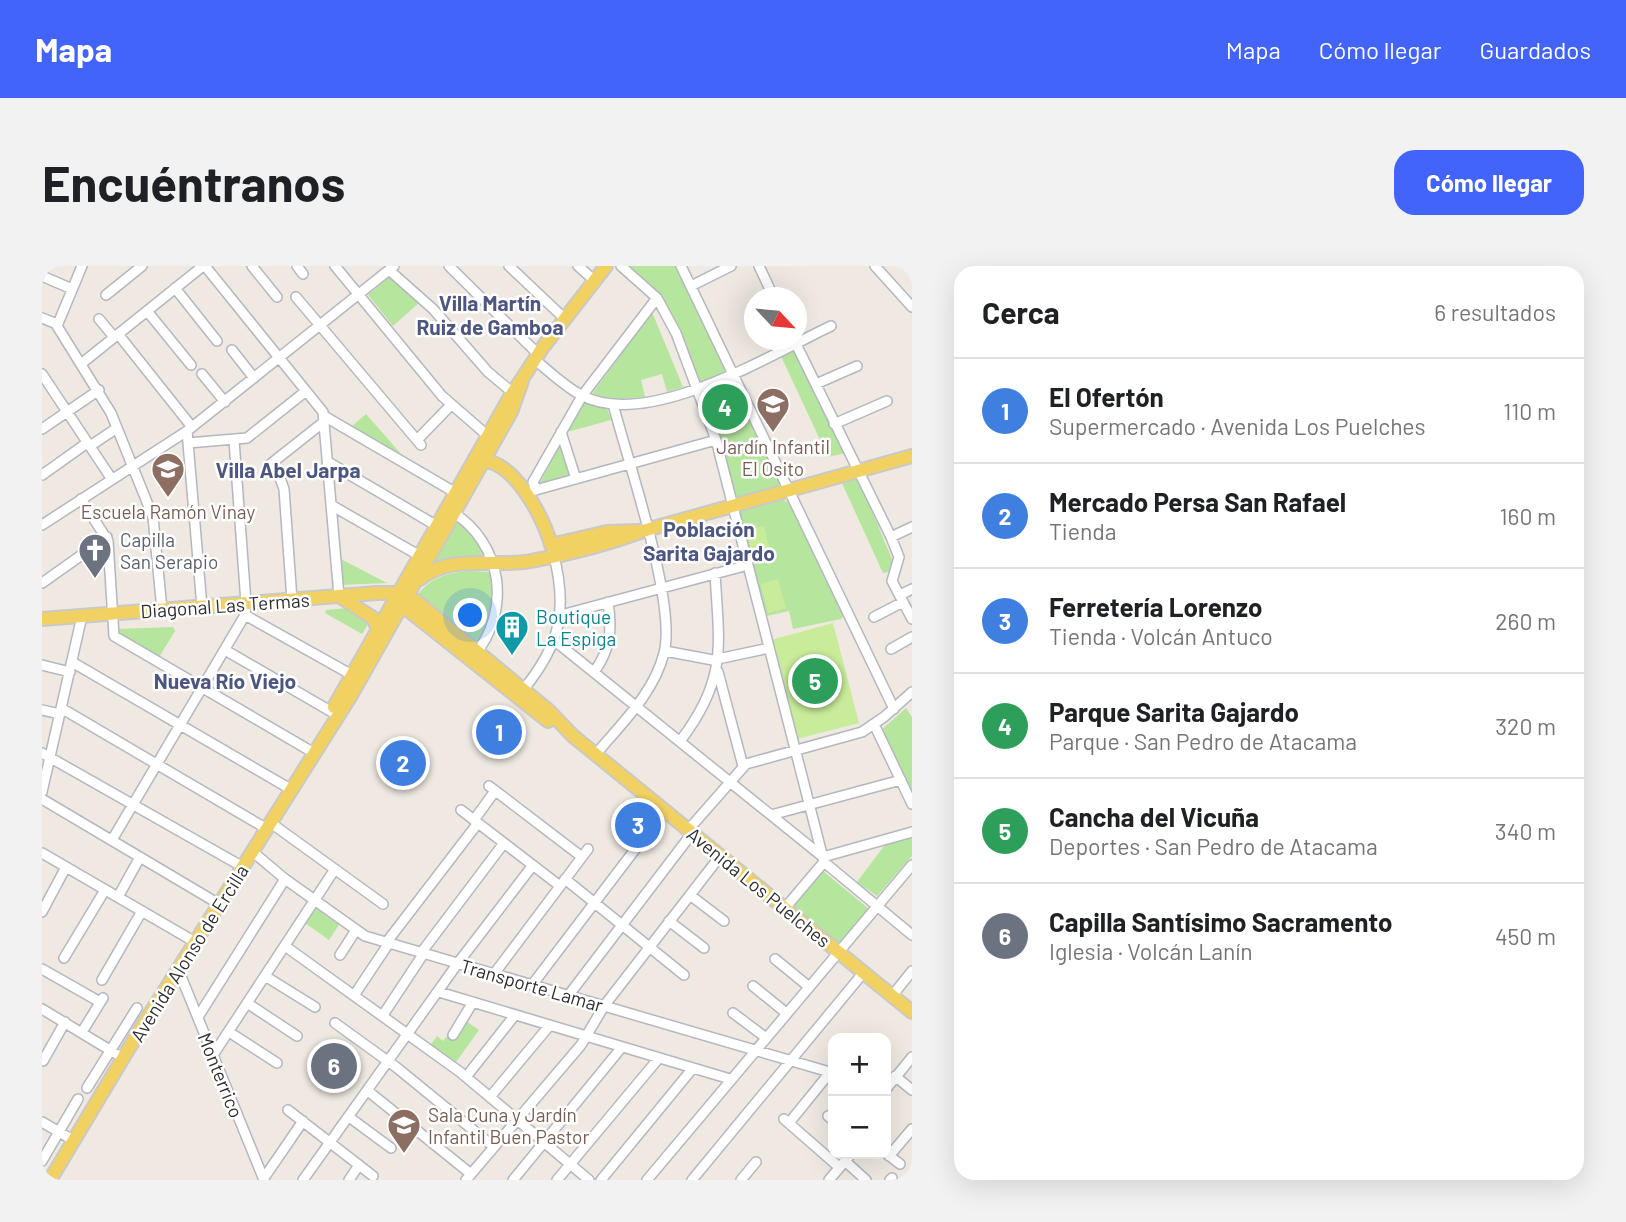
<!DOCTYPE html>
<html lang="es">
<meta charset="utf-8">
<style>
body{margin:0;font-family:Barlow,sans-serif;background:#f2f2f2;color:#202124}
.controls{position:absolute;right:21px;bottom:21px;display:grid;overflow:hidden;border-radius:14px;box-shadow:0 7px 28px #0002}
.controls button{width:63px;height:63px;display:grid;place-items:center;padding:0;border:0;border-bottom:2px solid #e0e0e0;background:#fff;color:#202124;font:35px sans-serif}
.compass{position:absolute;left:702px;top:21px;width:63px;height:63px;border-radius:50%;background:#fff;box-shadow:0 7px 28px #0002;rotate:116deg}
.you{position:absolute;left:429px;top:350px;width:24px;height:24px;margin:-18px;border:5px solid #fff;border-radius:50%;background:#1a73e8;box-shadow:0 0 0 10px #1a73e833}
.badge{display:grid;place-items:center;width:46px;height:46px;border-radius:50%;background:#4264fb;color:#fff;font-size:23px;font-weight:700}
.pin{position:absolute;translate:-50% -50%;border:4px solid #fff;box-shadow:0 2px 7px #0006}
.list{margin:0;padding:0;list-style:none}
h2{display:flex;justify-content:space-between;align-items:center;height:91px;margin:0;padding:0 28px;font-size:30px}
h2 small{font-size:23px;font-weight:400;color:#757577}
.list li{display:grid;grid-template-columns:46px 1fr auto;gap:21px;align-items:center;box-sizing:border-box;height:105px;padding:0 28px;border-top:2px solid #e0e0e0}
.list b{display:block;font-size:26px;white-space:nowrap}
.list p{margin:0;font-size:23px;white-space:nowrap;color:#757577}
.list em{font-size:23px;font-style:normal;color:#757577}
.map{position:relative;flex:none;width:870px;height:914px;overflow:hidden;border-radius:21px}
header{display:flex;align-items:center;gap:42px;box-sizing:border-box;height:98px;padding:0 35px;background:#4264fb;color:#fff}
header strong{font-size:33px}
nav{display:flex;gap:38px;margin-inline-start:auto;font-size:24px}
.intro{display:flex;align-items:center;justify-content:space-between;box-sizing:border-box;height:168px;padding:0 42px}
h1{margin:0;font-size:49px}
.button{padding:18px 32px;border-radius:21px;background:#4264fb;color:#fff;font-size:24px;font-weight:700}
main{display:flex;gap:42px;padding:0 42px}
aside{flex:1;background:#fff;border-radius:21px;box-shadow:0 7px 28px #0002}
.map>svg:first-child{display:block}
</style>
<header>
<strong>Mapa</strong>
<nav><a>Mapa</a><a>Cómo llegar</a><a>Guardados</a></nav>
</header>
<div class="intro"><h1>Encuéntranos</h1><a class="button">Cómo llegar</a></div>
<main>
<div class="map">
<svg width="870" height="914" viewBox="0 0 870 914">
<rect width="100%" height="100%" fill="#efe9e1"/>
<path fill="#b6e59e" d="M587 0H635L739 217 733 221 692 233 639 65 618 27Z
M349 10 378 36 351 60 326 29Z
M610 46 641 121 625 126 620 108 599 114 603 131 573 133 550 128Z
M753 81 804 187 786 191 738 88Z
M543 134 565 143 569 154 525 166Z
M324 148 359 188 309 161Z
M522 172 529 210 498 217Z
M815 210 850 293 847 306 841 307 799 215Z
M741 234 748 237 803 348 799 353 751 363 747 345 725 350 697 250 699 245Z
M416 255 430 268 445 290 390 301 389 297 411 256Z
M295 291 345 317 298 319Z
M426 305 449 306C456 329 450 358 436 378L376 328C390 311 405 307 426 305Z
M305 342 328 355 320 368 283 347 284 344Z
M131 361 133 365 116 393 74 369V363Z
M864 442 870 451V530L838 465Z
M870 569V590L835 630 815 616 845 576Z
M781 605 827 643 796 681 750 643Z
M273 642 297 659 287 674 263 657Z
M424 755 437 764 412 799 387 781 395 770 401 775 406 769 411 772Z"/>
<path fill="#c9ec9a" d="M722 260 729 289 711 293 704 264Z
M736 313 744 342 726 347 719 318Z
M791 357 817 457 755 473 729 374Z"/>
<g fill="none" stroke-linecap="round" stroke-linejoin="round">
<defs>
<path id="minor" d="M40 0 15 60 69 147 111 251 120 344
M163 0 281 146 297 330
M210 0 235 31
M255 0 261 8
M293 0 400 130 446 170
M407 0 496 88
M467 0 523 53
M536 0 553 15
M579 0 615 32 634 67 674 174 782 596
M639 0 852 443
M717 0 732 32
M833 0 870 41
M347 4 391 43 446 106 471 127
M0 10 30 23
M649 20 689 0
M133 22 175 75
M64 29 100 0
M254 31 379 179
M105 45 149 99
M0 52 15 58
M57 53 72 71
M76 68 150 161
M752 74 849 271 857 291 850 315 870 353
M190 84 212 112
M492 93C507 105 522 120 539 129 605 165 728 89 789 60
M39 98 161 0
M0 108 69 212
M160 108 183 136
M774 118 815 100
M282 150 414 227
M792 158 845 135
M0 163 57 124
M145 165 160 341
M519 166 534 213
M375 174 409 139
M146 177 205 172 264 125
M48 180 75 162
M286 196 395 260
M0 209 45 177
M494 224 491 216 540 130 615 32
M490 225 674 174
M39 233 66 275 72 370 272 487
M289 239 378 290
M409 245C461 277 470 344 432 390
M0 259 145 165 352 0
M849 271 870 261
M0 317 65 271
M858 329 870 323
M250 334 242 223 238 212 226 200 283 155
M203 349 310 409
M519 349 706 299
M832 351 861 336
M513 375 781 591 870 566
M849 383 870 371
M183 384 290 446
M623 385 671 394 727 382
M30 396 250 524
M0 399 28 406
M552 406C569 383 570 363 566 336
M676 406 701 500
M481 424C519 378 526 343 511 286
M19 442 225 563
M0 444 18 448
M832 458 870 538
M639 474C686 412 677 379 673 307
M0 487 201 601
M554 488C580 457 612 427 622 387 635 337 585 193 571 138
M447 520 540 591
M0 526 40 350
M0 533 177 638
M419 544 518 620
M729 549 859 514
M432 554 453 525
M229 557 341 638
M647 563 704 498 820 466 842 451 870 426
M70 574 203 349 204 337 192 174
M211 586 243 613 323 670 791 807
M0 587 153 676
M782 596 870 669
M523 613 642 709
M648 629 682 655
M76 631 98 591
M743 642 782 596
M0 646 24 601
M627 655 662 682
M344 677 436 557
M243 680 418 806 547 914
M379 687 462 577
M298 689 314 664
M22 692 63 624
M733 693 766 720
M0 703 58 736
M136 703 222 914
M452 708 546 583
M223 710 273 741
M60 714 100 645
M490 719 623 544
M711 720 743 746
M397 726 688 813
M313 728 347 677
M526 730 651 566
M850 730 870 705
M205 737 255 770
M0 743 81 792
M691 747 723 771
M341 749 382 687
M156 751 243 613
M293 757 354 801 452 881
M40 766 61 732
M187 766 235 797
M411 769 431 736
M171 789 293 603
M1 795 23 756
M853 810 870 824
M424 811 473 749
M45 822 95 742
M844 823 870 791
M326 825 429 908
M448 831 508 759
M246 844 331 910
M786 850 791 854
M307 851 349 882
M742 853 797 901
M0 856 31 874
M747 857 790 804
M845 888 858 898
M847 890 870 863
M0 895 36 833
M803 895 824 914
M222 912 261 855
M261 914 416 697 491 599
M307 914 317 899
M424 914 539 779 562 740 679 589
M471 914 580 781
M515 914 617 792
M559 914 651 802
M605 914 870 599
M650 914 822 706
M699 914 714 896
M787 914 809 888
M848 914 850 912"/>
<path id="major" d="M436 195C470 190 502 252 509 279L565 266 598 265
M378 313C410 287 452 302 489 295 528 288 567 278 604 264L870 190
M297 330 331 352 336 363
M356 336 506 455
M0 353 335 327H356L374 335 507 445 531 470 870 746
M292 441 468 131 501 81 564 0
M8 914 99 762 308 431 469 146 480 115"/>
</defs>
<use href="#minor" stroke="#b4b7c1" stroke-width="12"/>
<use href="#major" stroke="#c9c9c9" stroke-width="16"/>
<use href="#minor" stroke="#fff" stroke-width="9"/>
<use href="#major" stroke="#f2d163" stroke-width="12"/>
</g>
<defs>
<symbol id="school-pin" viewBox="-11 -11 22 30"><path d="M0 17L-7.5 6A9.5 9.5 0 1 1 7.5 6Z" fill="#8d6e63" stroke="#fff"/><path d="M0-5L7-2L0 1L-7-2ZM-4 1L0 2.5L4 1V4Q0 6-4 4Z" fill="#fff"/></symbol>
<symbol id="church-pin" viewBox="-11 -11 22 30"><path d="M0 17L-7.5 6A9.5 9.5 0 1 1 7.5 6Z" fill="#6b7280" stroke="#fff"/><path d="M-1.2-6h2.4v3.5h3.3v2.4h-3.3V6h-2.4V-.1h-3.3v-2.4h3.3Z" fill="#fff"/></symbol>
<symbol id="building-pin" viewBox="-11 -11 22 30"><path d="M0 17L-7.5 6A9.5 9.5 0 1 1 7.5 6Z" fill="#0f9aa8" stroke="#fff"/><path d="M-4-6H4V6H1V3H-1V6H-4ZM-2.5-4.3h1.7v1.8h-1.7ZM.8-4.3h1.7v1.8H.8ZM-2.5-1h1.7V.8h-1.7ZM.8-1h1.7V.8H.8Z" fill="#fff"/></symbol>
</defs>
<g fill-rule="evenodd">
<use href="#school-pin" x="712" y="119" width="38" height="52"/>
<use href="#school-pin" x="107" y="184" width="38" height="52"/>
<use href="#church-pin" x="34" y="265" width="38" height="52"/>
<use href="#building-pin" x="451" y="342" width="38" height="52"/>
<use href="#school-pin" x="343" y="840" width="38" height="52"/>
</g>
<g text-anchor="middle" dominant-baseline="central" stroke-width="5" stroke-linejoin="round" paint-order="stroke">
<g font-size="19" fill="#785e54" stroke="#fff">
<text x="731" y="180">Jardín Infantil<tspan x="731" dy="22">El Osito</tspan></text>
<text x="126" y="245">Escuela Ramón Vinay</text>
<text x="386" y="848" text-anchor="start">Sala Cuna y Jardín<tspan x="386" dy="22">Infantil Buen Pastor</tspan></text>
</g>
<g font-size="19" fill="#5b616d" stroke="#fff" text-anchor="start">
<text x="78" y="273">Capilla<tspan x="78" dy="22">San Serapio</tspan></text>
</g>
<g font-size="19" fill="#2e2e2e" stroke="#fff">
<text transform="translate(183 339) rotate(-4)">Diagonal Las Termas</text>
<text transform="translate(717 621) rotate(39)">Avenida Los Puelches</text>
<text transform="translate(147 687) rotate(-58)">Avenida Alonso de Ercilla</text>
<text transform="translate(490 719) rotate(16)">Transporte Lamar</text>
<text transform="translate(179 809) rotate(68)">Monterrico</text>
</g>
<g font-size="19" fill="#0d838f" stroke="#fff" text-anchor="start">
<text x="494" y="350">Boutique<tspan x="494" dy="22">La Espiga</tspan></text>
</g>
<g font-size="21" font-weight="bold" fill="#4d5680" stroke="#fff">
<text x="448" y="36">Villa Martín<tspan x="448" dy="24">Ruiz de Gamboa</tspan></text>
<text x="246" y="203">Villa Abel Jarpa</text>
<text x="667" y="262">Población<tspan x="667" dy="24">Sarita Gajardo</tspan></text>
<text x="183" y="414">Nueva Río Viejo</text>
</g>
</g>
</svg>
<div class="controls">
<button>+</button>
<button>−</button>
</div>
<svg class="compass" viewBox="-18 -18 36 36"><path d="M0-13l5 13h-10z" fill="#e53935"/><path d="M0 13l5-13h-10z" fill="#757577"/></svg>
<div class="you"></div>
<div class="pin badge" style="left:457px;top:466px;background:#3f7fe0">1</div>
<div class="pin badge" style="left:361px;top:497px;background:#3f7fe0">2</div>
<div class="pin badge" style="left:596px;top:559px;background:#3f7fe0">3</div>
<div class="pin badge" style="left:683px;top:141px;background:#2e9e5b">4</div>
<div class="pin badge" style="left:773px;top:415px;background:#2e9e5b">5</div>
<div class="pin badge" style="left:292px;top:800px;background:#6b7280">6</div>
</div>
<aside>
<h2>Cerca<small>6 resultados</small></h2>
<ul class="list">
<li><span class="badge" style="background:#3f7fe0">1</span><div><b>El Ofertón</b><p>Supermercado · Avenida Los Puelches</p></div><em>110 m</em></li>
<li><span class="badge" style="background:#3f7fe0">2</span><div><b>Mercado Persa San Rafael</b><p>Tienda</p></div><em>160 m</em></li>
<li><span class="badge" style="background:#3f7fe0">3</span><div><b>Ferretería Lorenzo</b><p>Tienda · Volcán Antuco</p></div><em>260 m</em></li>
<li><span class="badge" style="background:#2e9e5b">4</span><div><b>Parque Sarita Gajardo</b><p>Parque · San Pedro de Atacama</p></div><em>320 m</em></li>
<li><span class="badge" style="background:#2e9e5b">5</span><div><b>Cancha del Vicuña</b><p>Deportes · San Pedro de Atacama</p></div><em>340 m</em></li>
<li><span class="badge" style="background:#6b7280">6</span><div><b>Capilla Santísimo Sacramento</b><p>Iglesia · Volcán Lanín</p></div><em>450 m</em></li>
</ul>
</aside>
</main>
